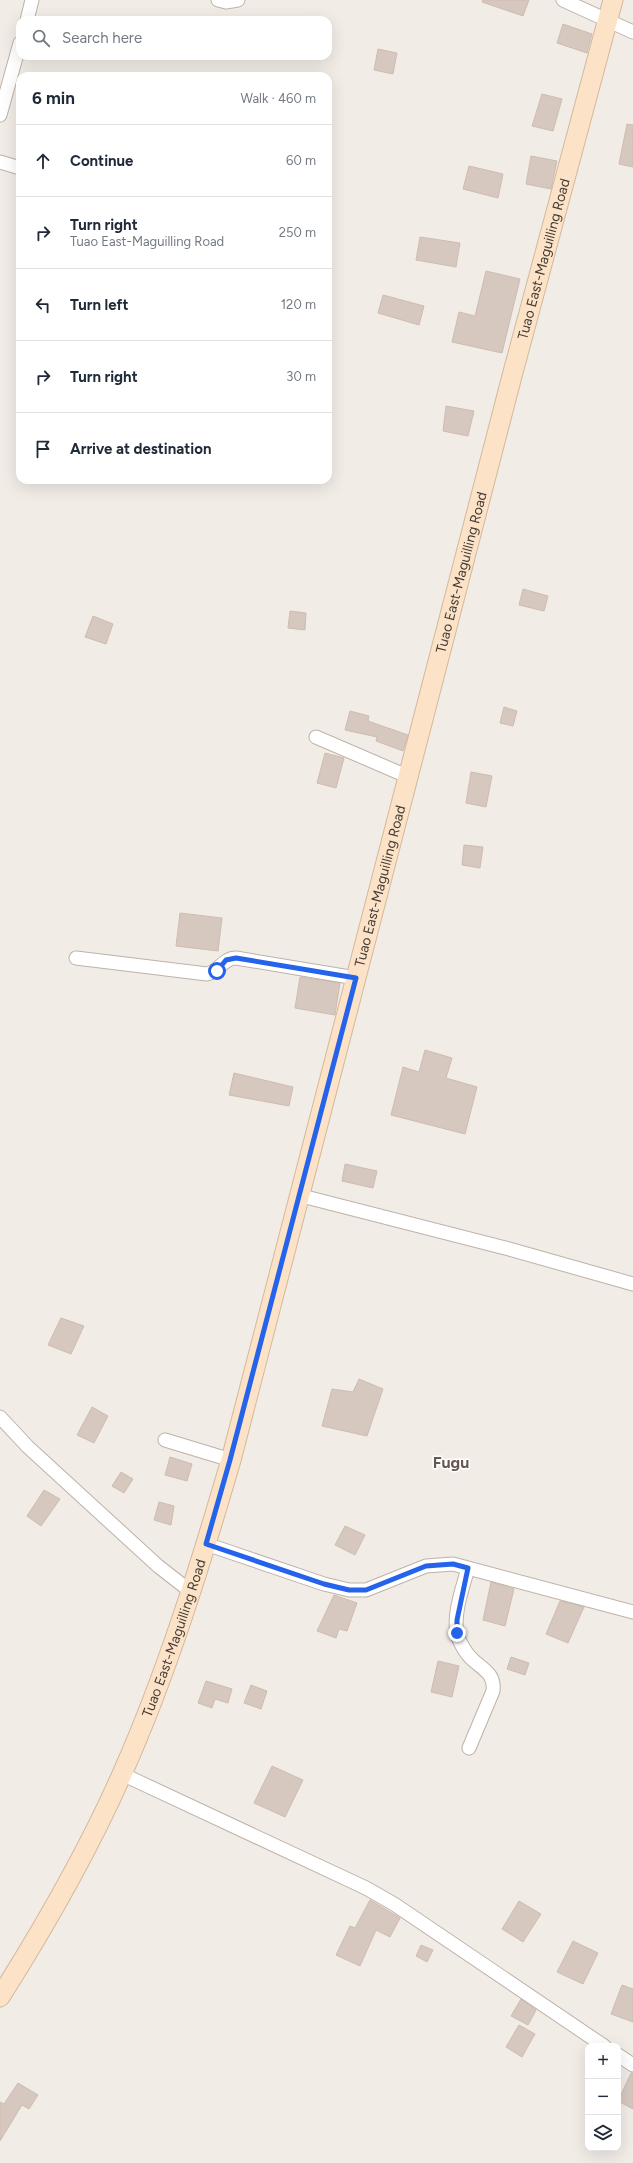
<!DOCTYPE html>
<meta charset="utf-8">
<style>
body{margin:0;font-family:Figtree,sans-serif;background:#f6f6f7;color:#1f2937}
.controls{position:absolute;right:12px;bottom:12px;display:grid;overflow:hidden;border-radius:8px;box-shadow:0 4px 16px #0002}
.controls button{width:36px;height:36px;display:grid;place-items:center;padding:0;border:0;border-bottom:1px solid #e0e1e3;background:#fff;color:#1f2937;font:20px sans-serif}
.stop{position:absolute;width:12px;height:12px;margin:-9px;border:3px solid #2563eb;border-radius:50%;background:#fff}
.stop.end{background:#2563eb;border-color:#fff;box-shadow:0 1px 4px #0008}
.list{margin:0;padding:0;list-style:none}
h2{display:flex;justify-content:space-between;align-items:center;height:52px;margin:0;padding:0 16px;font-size:17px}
h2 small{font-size:13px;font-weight:400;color:#747a83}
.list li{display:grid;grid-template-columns:26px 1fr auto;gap:12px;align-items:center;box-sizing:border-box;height:72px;padding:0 16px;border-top:1px solid #e0e1e3}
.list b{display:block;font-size:15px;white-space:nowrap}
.list p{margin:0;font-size:13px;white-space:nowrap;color:#747a83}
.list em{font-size:13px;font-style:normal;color:#747a83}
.icon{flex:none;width:22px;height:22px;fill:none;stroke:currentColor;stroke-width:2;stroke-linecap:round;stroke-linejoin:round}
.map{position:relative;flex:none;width:633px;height:2163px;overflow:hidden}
.search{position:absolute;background:#fff;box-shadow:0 4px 16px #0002;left:16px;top:16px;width:316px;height:44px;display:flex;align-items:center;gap:10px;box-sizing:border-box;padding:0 14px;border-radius:12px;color:#747a83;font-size:15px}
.panel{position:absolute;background:#fff;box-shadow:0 4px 16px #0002;left:16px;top:72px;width:316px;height:412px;border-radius:12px}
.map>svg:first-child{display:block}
</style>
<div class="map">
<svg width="633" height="2163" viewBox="0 0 633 2163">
<rect width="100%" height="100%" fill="#f2ece7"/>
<path fill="#d6c8bf" stroke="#cebcb0" d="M483 0H529L523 16 482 2Z
M563 24 592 34 587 53 557 43Z
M378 49 397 53 393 74 374 70Z
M542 94 562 99 553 131 532 126Z
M627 124 633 125V167L619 164Z
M531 156 557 161 551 189 526 184Z
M469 166 503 174 498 198 463 189Z
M420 237 460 243 456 267 416 260Z
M486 271 520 279 502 353 452 342 459 312 475 316Z
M383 295 424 306 419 325 378 313Z
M446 406 474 411 468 436 443 431Z
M523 589 548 596 544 611 519 605Z
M290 611 306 613 305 630 288 628Z
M93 616 113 624 106 644 85 637Z
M504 707 517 711 513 726 500 723Z
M350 711 369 716 368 721 408 735 403 751 376 741 377 737 345 730Z
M325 753 344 758 336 788 317 783Z
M471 772 492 776 486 807 466 803Z
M464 845 483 847 480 868 462 865Z
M180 913 222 918 218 951 176 946Z
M300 977 340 983 335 1015 295 1008Z
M425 1050 452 1058 446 1078 477 1087 465 1134 391 1115 403 1067 419 1072Z
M234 1073 293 1087 289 1106 229 1095Z
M345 1164 377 1171 373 1188 342 1181Z
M61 1318 84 1326 71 1354 48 1345Z
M359 1379 383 1389 367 1436 322 1426 332 1389 353 1392Z
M92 1407 108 1416 94 1443 77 1435Z
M170 1457 192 1464 187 1481 165 1475Z
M121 1472 133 1479 124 1493 112 1486Z
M44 1490 60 1499 41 1526 27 1516Z
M159 1502 174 1506 171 1525 154 1520Z
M345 1526 365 1535 355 1555 335 1545Z
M491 1582 514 1589 505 1626 483 1620Z
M334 1595 357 1603 347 1631 339 1629 336 1638 317 1631Z
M560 1601 584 1607 568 1643 546 1634Z
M511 1657 529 1663 525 1675 507 1669Z
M438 1661 459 1666 452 1697 431 1692Z
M206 1681 232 1689 228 1703 215 1699 212 1708 198 1703Z
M251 1685 267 1691 261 1709 244 1703Z
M272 1766 303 1780 285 1817 254 1803Z
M370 1900 400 1918 390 1937 376 1930 360 1966 336 1955 350 1926 355 1928Z
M519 1901 541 1914 523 1942 502 1929Z
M573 1941 598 1953 583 1984 557 1972Z
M421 1945 433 1950 427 1962 416 1956Z
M622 1985 633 1989V2022L611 2014Z
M521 1999 536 2010 528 2025 511 2016Z
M519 2025 535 2034 522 2057 506 2047Z
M631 2073H633V2109L618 2101Z
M18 2083 38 2095 29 2109 22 2105 0 2141V2102L4 2104Z"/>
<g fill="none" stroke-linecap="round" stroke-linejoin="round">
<defs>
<path id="street" d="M218 0 226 2 238 0
M563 0 633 32
M27 20 32 0
M0 115 20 43
M0 162 20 168
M316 737 409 777
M76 958 207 974C220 971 223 958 236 958L356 978
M298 1195 509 1249 633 1284
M0 1417 28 1447 158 1566 190 1591
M165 1440 231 1460
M206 1544 324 1584 349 1590H366L426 1566 453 1564 633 1612
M468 1568C463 1587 453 1613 457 1633 459 1642 466 1654 473 1660 484 1670 495 1674 493 1691L469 1748
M122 1774 366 1888 394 1904 604 2046
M618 2055 633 2065"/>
<g id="secondary">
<path id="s1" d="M0 1997C45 1926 88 1851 122 1774 167 1673 200 1566 231 1460L512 376 613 0"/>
</g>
</defs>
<use href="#street" stroke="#bdb2aa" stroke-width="15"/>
<use href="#secondary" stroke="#d3b89b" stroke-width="21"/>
<use href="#street" stroke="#fff" stroke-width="13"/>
<use href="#secondary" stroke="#fce3c7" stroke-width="19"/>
</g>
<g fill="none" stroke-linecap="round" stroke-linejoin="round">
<path stroke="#2563eb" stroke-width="5" d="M217 971 226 960 236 958 356 978 230 1460 206 1544 324 1584 349 1590H366L426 1566 453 1564 468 1568 457 1620V1633"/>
</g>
<g text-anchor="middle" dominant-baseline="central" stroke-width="3" stroke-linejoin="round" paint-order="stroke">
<g font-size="14" fill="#453c36" stroke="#fff">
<text stroke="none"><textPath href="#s1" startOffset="1828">Tuao East-Maguilling Road</textPath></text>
<text stroke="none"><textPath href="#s1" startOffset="1504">Tuao East-Maguilling Road</textPath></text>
<text stroke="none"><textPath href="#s1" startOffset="1180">Tuao East-Maguilling Road</textPath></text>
<text stroke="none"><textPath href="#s1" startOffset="400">Tuao East-Maguilling Road</textPath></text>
</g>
<g font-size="16" font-weight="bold" fill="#67574e" stroke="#fff">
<text x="451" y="1462">Fugu</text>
</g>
</g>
</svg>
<div class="controls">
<button>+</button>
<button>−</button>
<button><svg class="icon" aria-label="layers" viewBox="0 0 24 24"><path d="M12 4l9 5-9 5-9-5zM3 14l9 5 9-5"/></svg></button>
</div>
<div class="stop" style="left:217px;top:971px"></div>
<div class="stop end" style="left:457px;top:1633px"></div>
<div class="search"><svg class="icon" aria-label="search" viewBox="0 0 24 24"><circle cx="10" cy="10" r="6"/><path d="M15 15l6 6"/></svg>Search here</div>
<section class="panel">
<h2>6 min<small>Walk · 460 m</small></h2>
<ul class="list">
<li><svg class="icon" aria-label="ahead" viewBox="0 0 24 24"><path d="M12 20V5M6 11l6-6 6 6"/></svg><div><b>Continue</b></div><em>60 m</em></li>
<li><svg class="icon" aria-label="right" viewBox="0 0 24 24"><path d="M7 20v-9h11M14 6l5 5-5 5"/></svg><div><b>Turn right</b><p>Tuao East-Maguilling Road</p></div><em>250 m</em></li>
<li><svg class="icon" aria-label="left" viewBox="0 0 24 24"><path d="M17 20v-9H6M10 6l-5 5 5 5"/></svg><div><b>Turn left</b></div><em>120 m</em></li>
<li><svg class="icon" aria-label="right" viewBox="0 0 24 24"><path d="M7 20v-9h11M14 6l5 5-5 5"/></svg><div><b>Turn right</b></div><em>30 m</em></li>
<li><svg class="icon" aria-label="arrive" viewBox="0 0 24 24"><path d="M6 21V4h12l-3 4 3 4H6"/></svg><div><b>Arrive at destination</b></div></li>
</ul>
</section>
</div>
